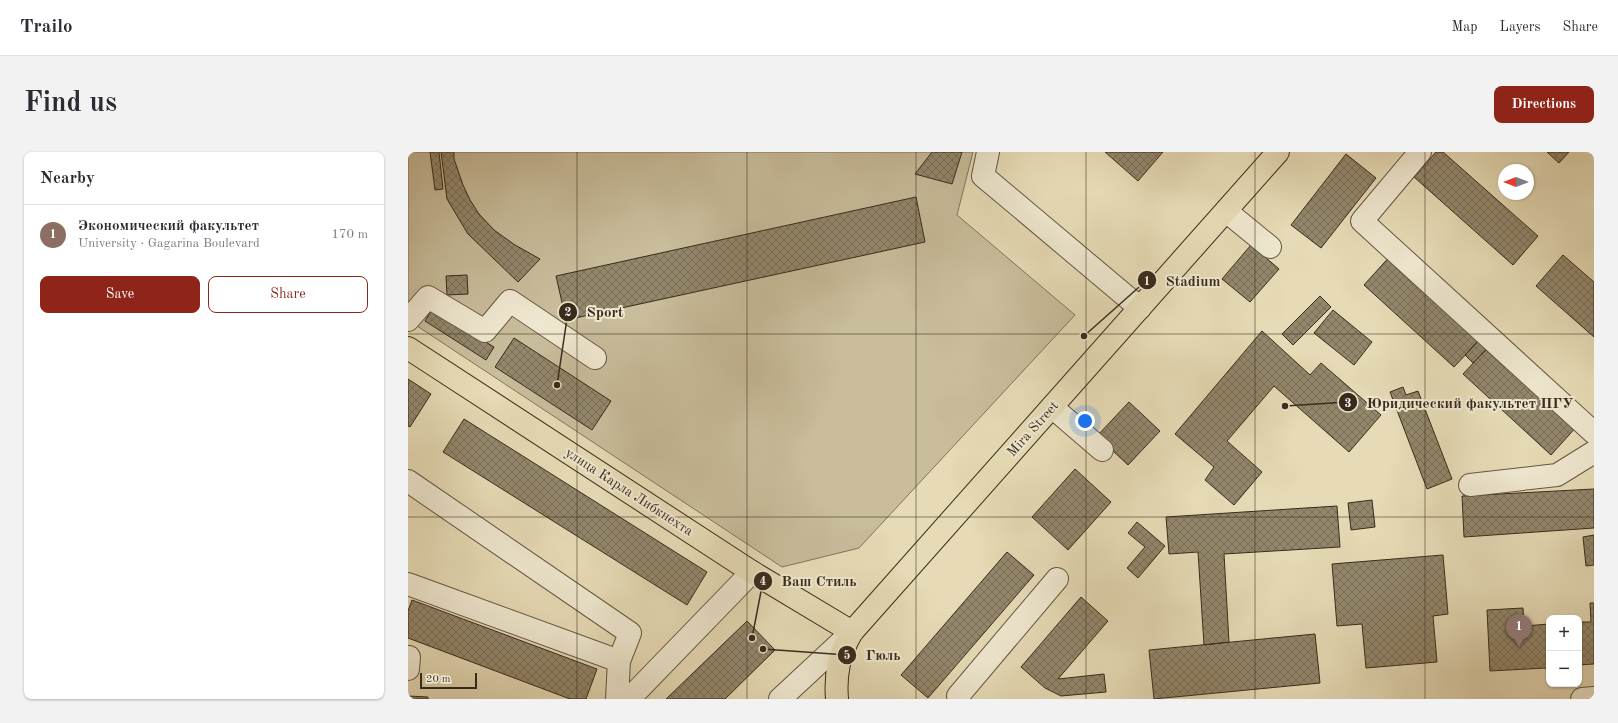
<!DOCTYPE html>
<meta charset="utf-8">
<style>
body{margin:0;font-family:"Old Standard TT",serif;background:#f2f2f3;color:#2b2b33}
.controls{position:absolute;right:12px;bottom:12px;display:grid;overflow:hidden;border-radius:8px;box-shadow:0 1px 3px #0004}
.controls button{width:36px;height:36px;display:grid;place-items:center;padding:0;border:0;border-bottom:1px solid #e1e1e2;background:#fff;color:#2b2b33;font:20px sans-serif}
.compass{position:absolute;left:1090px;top:12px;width:36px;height:36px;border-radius:50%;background:#fff;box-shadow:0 1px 3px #0004;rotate:270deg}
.scale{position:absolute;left:12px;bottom:10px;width:57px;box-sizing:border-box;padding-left:4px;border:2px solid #392b1c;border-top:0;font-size:11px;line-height:14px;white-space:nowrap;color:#392b1c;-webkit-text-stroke:3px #efe8d0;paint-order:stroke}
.you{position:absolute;left:677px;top:269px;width:14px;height:14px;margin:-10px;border:3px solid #fff;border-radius:50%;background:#1a73e8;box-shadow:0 0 0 6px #1a73e833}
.badge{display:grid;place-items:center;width:26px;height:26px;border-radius:50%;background:#8f2418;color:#fff;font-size:13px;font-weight:700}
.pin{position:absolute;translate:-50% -33px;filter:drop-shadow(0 1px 2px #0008)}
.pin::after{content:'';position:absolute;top:21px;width:14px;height:12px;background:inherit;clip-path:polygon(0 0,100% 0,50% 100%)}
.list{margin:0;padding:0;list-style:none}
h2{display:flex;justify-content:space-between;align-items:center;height:52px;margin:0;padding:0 16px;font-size:17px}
h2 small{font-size:13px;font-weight:400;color:#7c7c81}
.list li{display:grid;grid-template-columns:26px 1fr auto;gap:12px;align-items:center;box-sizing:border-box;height:60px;padding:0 16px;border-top:1px solid #e1e1e2}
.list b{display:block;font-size:15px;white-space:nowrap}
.list p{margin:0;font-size:13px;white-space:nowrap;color:#7c7c81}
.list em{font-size:13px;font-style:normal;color:#7c7c81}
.actions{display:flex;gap:8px;padding:12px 16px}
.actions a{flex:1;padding:9px 0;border:1px solid #8f2418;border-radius:8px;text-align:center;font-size:14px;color:#8f2418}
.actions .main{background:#8f2418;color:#fff}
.map{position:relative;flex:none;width:1186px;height:547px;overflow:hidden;border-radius:8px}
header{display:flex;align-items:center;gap:24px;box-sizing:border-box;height:56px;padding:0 20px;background:#fff;border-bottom:1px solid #e1e1e2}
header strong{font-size:19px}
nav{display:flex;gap:22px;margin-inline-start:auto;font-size:14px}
.intro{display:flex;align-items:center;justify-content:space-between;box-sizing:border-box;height:96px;padding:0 24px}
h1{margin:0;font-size:28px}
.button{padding:10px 18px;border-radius:8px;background:#8f2418;color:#fff;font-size:14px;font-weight:700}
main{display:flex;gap:24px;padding:0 24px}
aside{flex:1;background:#fff;border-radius:8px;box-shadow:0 1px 3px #0004}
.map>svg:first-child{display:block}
</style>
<header>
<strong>Trailo</strong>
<nav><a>Map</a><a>Layers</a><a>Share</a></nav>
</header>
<div class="intro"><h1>Find us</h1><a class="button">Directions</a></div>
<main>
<aside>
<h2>Nearby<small></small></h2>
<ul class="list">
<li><span class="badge" style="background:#8d6e63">1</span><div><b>Экономический факультет</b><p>University · Gagarina Boulevard</p></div><em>170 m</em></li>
</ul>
<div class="actions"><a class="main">Save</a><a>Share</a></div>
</aside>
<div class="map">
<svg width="1186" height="547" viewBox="0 0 1186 547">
<defs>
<pattern id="building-cross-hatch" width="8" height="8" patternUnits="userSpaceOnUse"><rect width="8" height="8" fill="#93876c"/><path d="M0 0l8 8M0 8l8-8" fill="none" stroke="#796f58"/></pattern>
</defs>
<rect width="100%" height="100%" fill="#e6dbb6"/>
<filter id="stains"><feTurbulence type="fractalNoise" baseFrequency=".005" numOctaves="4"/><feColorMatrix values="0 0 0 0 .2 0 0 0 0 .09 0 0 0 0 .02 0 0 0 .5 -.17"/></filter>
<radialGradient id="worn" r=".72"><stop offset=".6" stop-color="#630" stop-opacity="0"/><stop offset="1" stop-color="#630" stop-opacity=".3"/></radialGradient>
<path fill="#c9bd9c" stroke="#81745c" d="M0 0H565L549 63 667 163 451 396 374 415 0 168Z"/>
<path fill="url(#building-cross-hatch)" stroke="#392b1c" d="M22 0H31L35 37 27 38Z
M33 0H46V7L55 33 62 48 71 62 86 78 107 93 132 107 110 130 60 82 39 47Z
M524 0H554L544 32 507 22Z
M697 0H755L730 29Z
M1028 0H1035L1130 84 1105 113 1006 25Z
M1139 0H1161L1151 11Z
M938 2 968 26 913 96 883 73Z
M508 45 517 90 158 168 148 124Z
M843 93 871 117 842 150 814 127Z
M984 102 1075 184 1046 215 956 133Z
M1155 103 1186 130V185L1128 134Z
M59 123 60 142 39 143 38 124Z
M912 144 923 155 885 193 874 182Z
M24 157 86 195 78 208 17 169Z
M925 158 964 190 946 213 906 181Z
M854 179 902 223 913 211 973 263 941 300 866 234 819 289 854 320 826 353 797 328 806 315 767 282Z
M106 186 203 249 184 278 87 215Z
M1070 189 1079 197 1065 211 1057 203Z
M1083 192 1170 273 1143 303 1055 222Z
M0 227 23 242 2 275 0 274Z
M995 235 998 243 1010 239 1044 327 1019 337 982 240Z
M721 250 752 279 720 313 689 284Z
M56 267 299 420 279 453 35 300Z
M667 317 703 350 660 398 624 365Z
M1186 337V376L1056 385 1054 344Z
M964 348 967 375 943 378 940 351Z
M929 354 932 395 816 402 821 490 796 493 790 400 761 402 758 365Z
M729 370 757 394 730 426 719 416 737 395 720 381Z
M1186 383V413L1178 414 1175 385Z
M599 400 626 423 520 546 493 523Z
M1035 403 1040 462 1025 464 1029 510 958 516 954 472 929 474 924 412Z
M673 445 700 469 650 527 696 522 698 540 653 544 637 536 613 515Z
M4 448 189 517 178 547H162L0 486V459Z
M1182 451H1186V512L1171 513V470H1183Z
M1115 456 1116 474 1141 472V520H1139L1138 516 1082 519 1079 458Z
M339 469 367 498 317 547H258Z
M907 482 912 531 746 547 741 498Z
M0 544 20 545V547H0Z"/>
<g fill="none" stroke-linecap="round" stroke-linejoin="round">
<defs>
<path id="minor" d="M580 0 575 24 732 156
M1012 0 954 69 1186 281
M818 59 862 95
M0 168 20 145 77 179 102 149 187 206
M644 255 694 298
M0 329 222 481 211 509 209 547
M1062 333 1149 323 1186 300
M0 432 211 509
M0 517 1 505
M221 547 344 420
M372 547 444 480
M551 547 550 544 649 427
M1174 547 1186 546"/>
<path id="major" d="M0 196 344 420 444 480
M429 547C427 522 431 502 444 480L870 0"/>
</defs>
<use href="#minor" stroke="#645742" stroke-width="24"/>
<use href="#major" stroke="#392b1c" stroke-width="24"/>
<use href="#minor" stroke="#efe8d0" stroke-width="22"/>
<use href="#major" stroke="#e6dbb6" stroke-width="22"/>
</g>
<path fill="none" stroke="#392b1c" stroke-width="1" stroke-opacity="0.55" d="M169 0V547M339 0V547M508 0V547M678 0V547M847 0V547M1017 0V547M0 182H1186M0 365H1186"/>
<g text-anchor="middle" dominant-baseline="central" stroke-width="4" stroke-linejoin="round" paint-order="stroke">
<g font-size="14" fill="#392b1c" stroke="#efe8d0">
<text transform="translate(625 277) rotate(-48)">Mira Street</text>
<text transform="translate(221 340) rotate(33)">улица Карла Либкнехта</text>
</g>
</g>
<path fill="none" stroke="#392b1c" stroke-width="1.5" d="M676 184L739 128M149 233L160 160M877 254L940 250M344 486L355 429M355 497L439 503"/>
<g fill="#392b1c" stroke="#efe8d0" stroke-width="1.5">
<circle cx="676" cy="184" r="4"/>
<circle cx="149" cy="233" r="4"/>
<circle cx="877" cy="254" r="4"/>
<circle cx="344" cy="486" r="4"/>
<circle cx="355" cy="497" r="4"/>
<circle cx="739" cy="128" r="10"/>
<circle cx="160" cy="160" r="10"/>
<circle cx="940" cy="250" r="10"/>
<circle cx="355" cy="429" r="10"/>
<circle cx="439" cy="503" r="10"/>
</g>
<g font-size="12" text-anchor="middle" font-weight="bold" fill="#fff">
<text x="739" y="133">1</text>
<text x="160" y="164">2</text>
<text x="940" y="255">3</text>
<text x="355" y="433">4</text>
<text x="439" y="507">5</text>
</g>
<g font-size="15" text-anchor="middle" font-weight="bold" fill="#392b1c" stroke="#efe8d0" stroke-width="4" stroke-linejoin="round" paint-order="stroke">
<text x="785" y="134">Stadium</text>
<text x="197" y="165">Sport</text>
<text x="1062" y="256">Юридический факультет ПГУ</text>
<text x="411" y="434">Ваш Стиль</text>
<text x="475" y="508">Гюль</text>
</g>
<rect width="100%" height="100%" filter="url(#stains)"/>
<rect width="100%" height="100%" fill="url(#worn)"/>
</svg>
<div class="controls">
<button>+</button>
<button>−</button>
</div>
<svg class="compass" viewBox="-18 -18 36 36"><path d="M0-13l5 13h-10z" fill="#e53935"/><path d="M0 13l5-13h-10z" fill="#7c7c81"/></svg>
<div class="scale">20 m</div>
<div class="you"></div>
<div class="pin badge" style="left:1111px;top:495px;background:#8d6e63">1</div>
</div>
</main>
